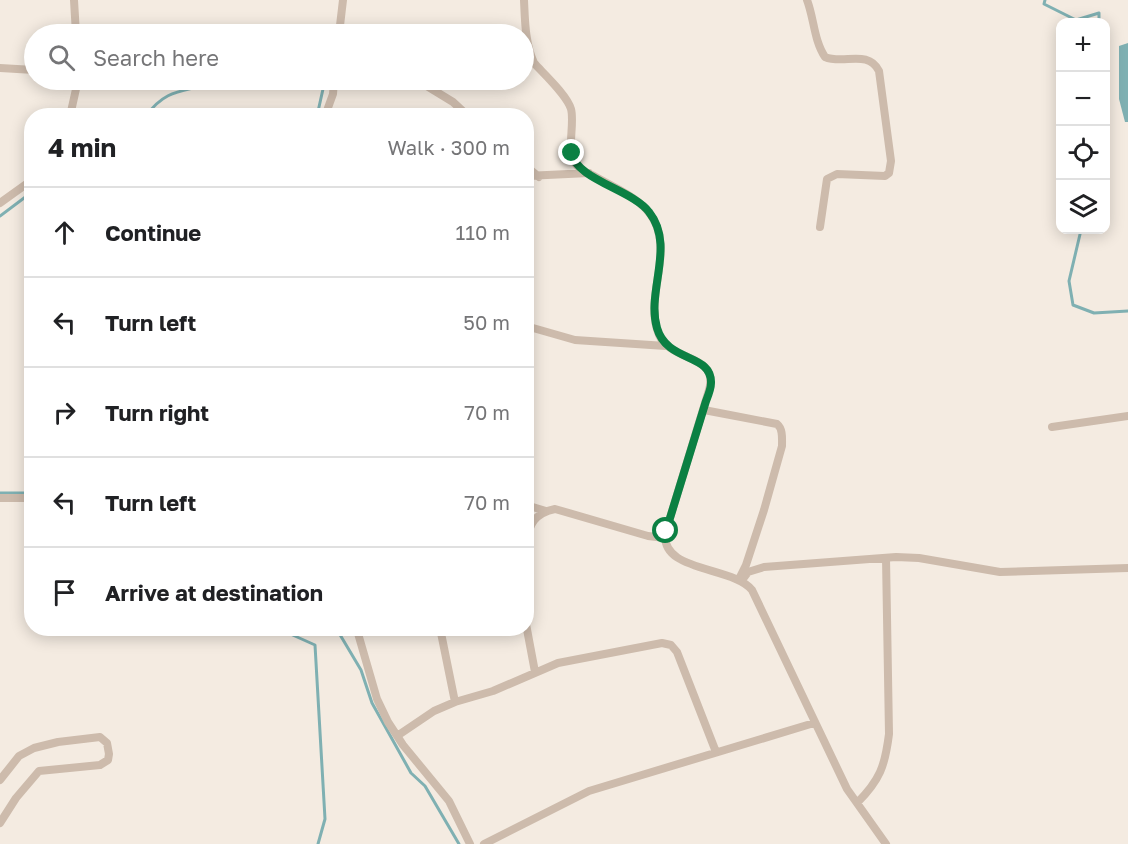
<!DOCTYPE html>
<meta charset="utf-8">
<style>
body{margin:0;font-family:"Golos Text",sans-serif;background:#f6f6f6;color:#202124}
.controls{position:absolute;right:18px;top:18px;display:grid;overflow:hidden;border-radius:12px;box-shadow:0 3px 15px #0003}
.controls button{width:54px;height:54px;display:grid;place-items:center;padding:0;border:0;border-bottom:2px solid #e0e0e0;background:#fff;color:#202124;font:30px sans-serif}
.stop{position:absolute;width:18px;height:18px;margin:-14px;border:4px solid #0b8043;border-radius:50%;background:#fff}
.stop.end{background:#0b8043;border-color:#fff;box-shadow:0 2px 6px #0008}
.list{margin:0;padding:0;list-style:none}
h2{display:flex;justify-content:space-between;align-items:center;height:78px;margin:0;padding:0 24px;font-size:26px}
h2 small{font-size:20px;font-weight:400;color:#757577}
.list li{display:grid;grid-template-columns:39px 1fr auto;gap:18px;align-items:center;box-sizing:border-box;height:90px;padding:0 24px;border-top:2px solid #e0e0e0}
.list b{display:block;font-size:22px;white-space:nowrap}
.list em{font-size:20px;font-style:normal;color:#757577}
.icon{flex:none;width:33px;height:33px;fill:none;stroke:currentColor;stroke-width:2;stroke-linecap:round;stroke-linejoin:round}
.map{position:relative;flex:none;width:1128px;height:844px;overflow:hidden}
.search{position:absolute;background:#fff;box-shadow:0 3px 15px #0003;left:24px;top:24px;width:510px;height:66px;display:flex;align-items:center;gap:15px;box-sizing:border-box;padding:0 21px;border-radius:33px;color:#757577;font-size:22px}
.panel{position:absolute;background:#fff;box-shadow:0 3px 15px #0003;left:24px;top:108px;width:510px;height:528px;border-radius:24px}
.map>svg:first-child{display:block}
</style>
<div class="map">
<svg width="1128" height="844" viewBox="0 0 1128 844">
<rect width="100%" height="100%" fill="#f4ebe1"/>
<path fill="#7fb0b2" d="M1128 43V122H1125L1119 99V46Z"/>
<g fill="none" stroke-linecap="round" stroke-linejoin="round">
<path stroke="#7fb0b2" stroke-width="3" d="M1045 0 1044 4 1076 20 1099 13V22
M261 80H270
M146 116C169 84 189 94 219 80
M317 116 325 80
M0 216 32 192
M1081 230 1069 281 1073 305 1094 313 1128 311
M0 493H32
M277 628 315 645 325 819 318 844
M336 628 361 670 372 703 411 773 425 786 459 844"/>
<path stroke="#cdbbac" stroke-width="4.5" d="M155 34 187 33"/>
<path stroke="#cdbbac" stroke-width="8" d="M74 0 76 34
M524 0C525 21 525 43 534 63 544 74 567 95 571 109 575 123 566 152 575 163 579 169 587 173 594 176 618 190 650 201 658 230 668 263 645 302 659 335 672 363 719 353 709 390L666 531C657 572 733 566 752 590L847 789 886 844
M807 0C814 18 814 41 825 57 843 65 868 49 879 71L891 161 889 173 885 176 837 174 827 179 820 227
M339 34 343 0
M0 68 34 70
M417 80 453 102 468 116
M70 116 78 80
M325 116 333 94 334 80
M526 166 539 177
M526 176 589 173
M0 203 32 180
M526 326 575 340 666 346
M704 410 777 424C783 429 782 438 782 446L764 510 746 565 740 577
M1052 427 1128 416
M0 498H32
M526 505 546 511
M526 543C529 524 535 513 555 509L648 536 665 538
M742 580 748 572 764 567 896 557 919 558 1000 572 1128 568
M526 624 535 672
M355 628 357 630 377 699 388 722 403 745 449 801 470 844
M440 628 455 702
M357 630 377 628
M397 736 434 711 455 702 493 691 558 663 662 643 671 645 677 652 716 752
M0 780 19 756 34 748 58 742 100 737 107 743 109 754 108 760 100 765 39 771 16 798 0 823
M857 803C880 780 885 766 889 734L886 558
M484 844 589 791 814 723"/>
</g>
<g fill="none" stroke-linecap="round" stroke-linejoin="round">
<path stroke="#0b8043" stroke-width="8" d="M572 153C575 179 633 190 649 212 676 246 646 291 657 328 667 363 712 353 711 383 711 389 708 396 706 401L666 531"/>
</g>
</svg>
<div class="controls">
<button>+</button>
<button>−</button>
<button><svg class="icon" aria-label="locate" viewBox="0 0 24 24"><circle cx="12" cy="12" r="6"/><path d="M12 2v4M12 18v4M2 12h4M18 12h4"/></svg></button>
<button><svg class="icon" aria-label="layers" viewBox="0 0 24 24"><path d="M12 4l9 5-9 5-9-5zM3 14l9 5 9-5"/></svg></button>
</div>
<div class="stop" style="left:666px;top:531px"></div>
<div class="stop end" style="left:572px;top:153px"></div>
<div class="search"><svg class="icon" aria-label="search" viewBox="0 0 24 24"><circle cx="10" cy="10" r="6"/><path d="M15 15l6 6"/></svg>Search here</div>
<section class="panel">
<h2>4 min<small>Walk · 300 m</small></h2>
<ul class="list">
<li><svg class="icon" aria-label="ahead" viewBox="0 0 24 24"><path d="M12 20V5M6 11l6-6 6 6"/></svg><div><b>Continue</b></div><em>110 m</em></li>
<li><svg class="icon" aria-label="left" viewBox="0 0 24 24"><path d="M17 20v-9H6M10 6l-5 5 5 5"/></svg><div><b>Turn left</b></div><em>50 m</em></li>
<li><svg class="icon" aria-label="right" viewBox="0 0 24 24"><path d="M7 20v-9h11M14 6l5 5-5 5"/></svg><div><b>Turn right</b></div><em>70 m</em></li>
<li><svg class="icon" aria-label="left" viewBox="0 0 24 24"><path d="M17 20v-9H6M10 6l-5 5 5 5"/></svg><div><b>Turn left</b></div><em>70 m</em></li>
<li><svg class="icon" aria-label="arrive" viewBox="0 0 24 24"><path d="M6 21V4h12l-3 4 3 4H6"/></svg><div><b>Arrive at destination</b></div></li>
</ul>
</section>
</div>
